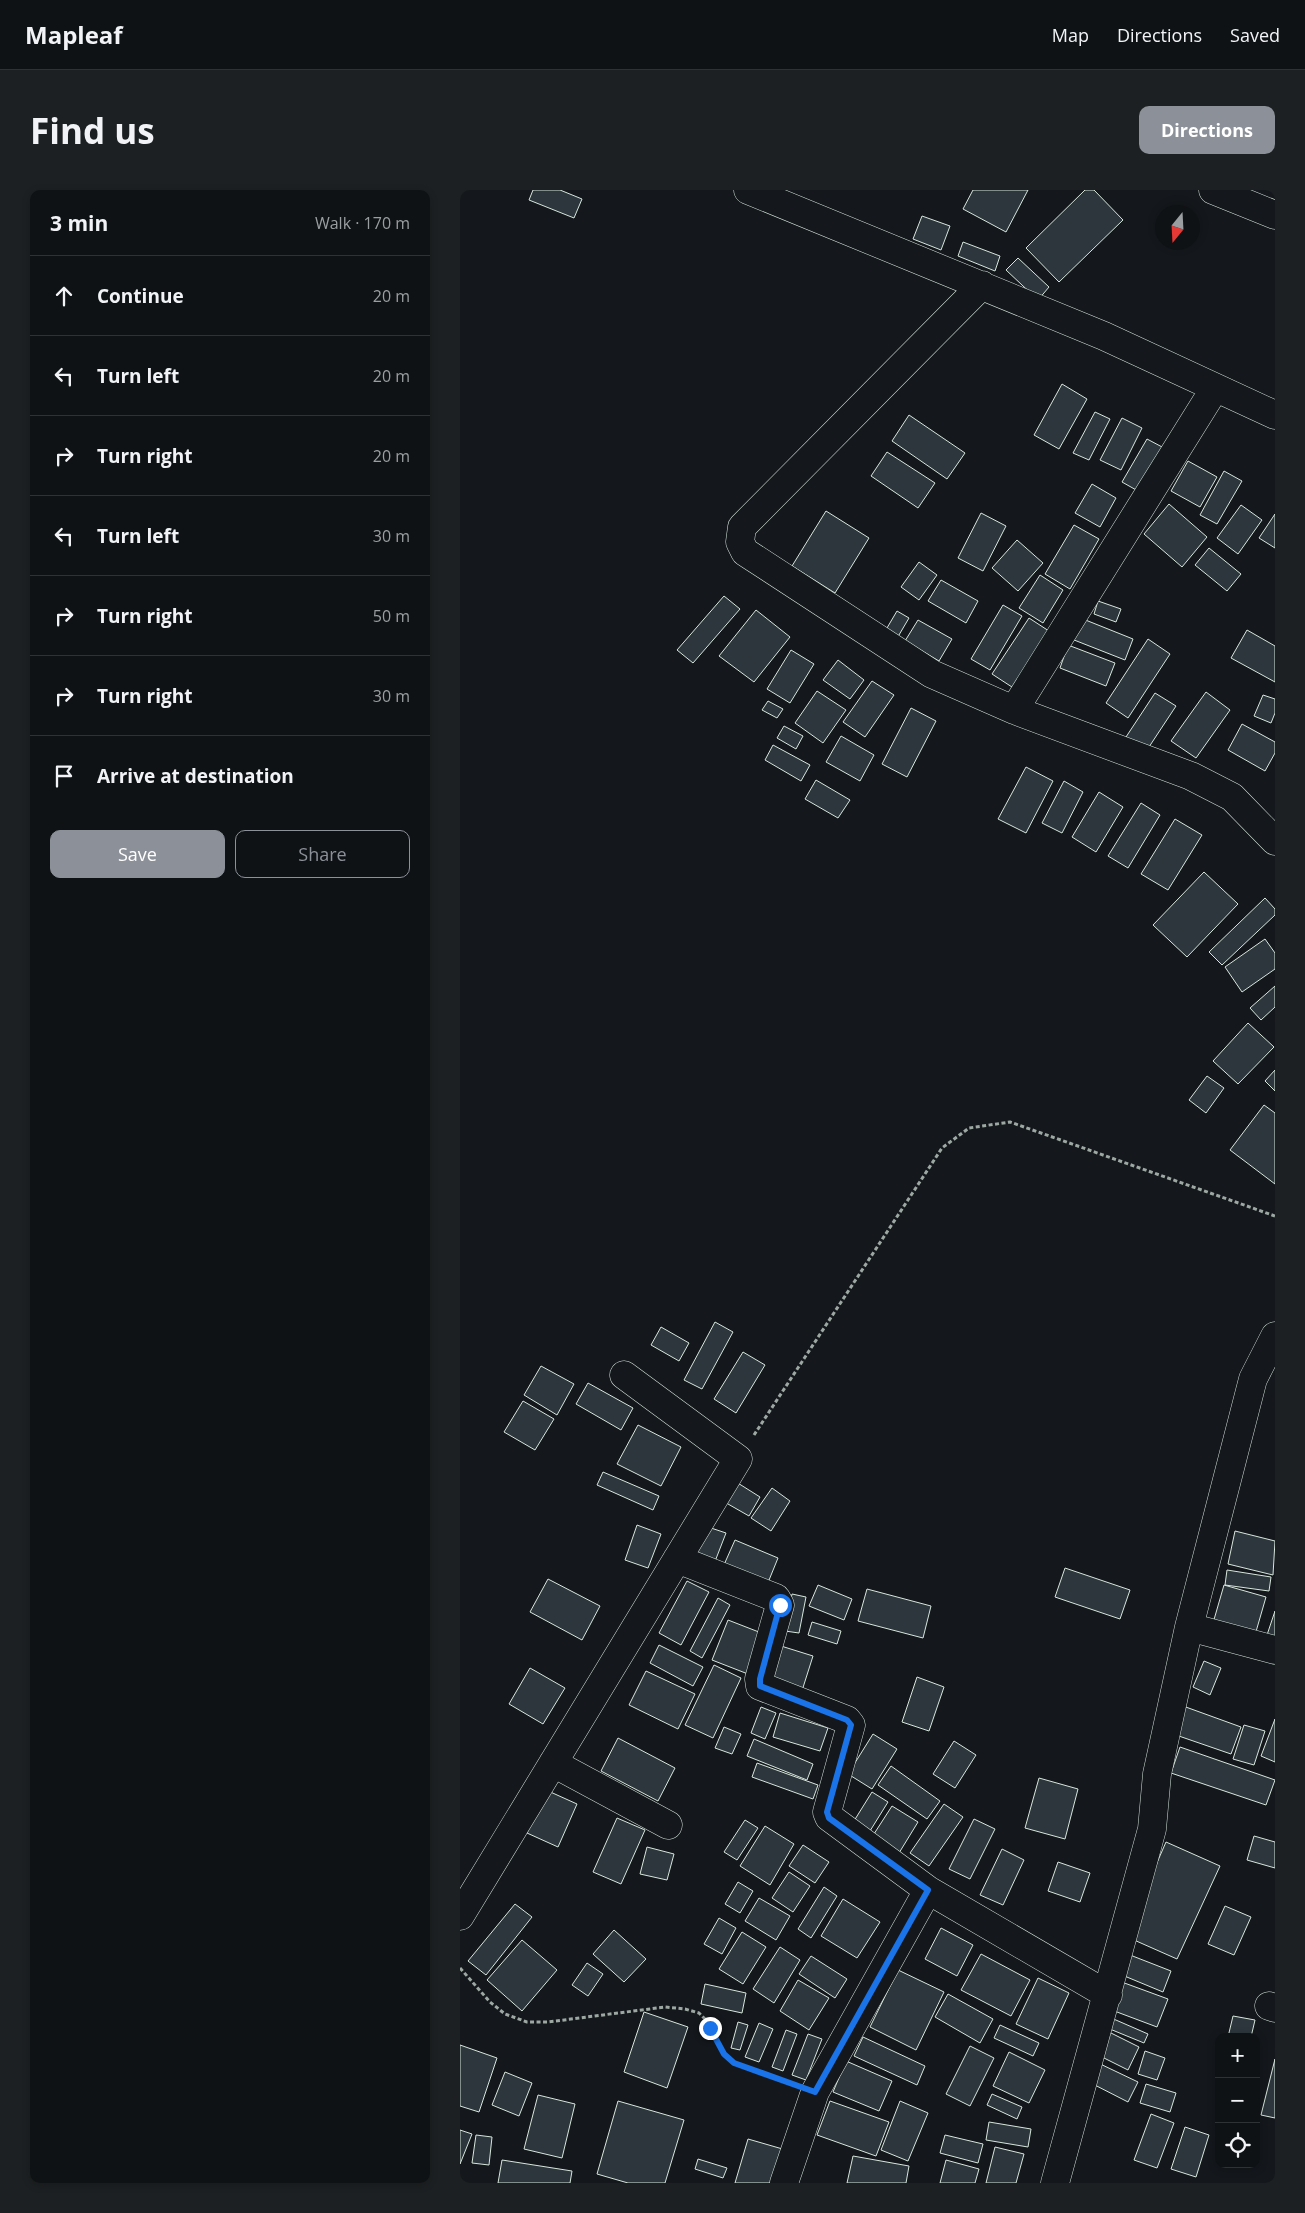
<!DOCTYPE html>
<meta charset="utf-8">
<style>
body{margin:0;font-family:"Open Sans",sans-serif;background:#1d2022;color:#f1f3f6}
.controls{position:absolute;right:15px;bottom:15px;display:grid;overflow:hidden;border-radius:10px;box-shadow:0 2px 8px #0003}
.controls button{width:45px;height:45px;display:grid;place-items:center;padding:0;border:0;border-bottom:1px solid #2f3234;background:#0f1215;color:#f1f3f6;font:25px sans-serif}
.compass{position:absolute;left:695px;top:15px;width:45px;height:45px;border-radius:50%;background:#0f1215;box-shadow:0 2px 8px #0003;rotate:198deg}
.stop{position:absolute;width:15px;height:15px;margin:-11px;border:4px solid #1a73e8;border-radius:50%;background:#fff}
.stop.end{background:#1a73e8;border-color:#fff;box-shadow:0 1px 5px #0008}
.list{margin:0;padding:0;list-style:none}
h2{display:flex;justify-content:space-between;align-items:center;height:65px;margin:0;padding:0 20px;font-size:21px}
h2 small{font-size:16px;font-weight:400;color:#9b9ea0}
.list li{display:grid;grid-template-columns:32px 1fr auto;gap:15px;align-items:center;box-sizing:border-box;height:80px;padding:0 20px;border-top:1px solid #2f3234}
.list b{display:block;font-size:19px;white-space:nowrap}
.list em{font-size:16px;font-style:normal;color:#9b9ea0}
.actions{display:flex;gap:10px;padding:15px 20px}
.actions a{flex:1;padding:11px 0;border:1px solid #8c9099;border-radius:10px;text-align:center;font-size:18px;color:#8c9099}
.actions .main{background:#8c9099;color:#fff}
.icon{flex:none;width:28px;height:28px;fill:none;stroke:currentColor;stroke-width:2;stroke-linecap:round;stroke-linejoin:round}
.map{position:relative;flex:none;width:815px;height:1993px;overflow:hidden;border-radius:10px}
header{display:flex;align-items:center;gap:30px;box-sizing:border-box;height:70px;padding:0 25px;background:#0f1215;border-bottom:1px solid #2f3234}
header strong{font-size:24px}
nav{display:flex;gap:28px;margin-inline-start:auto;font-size:18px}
.intro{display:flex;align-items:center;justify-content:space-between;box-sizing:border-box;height:120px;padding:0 30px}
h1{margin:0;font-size:35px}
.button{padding:12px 22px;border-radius:10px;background:#8c9099;color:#fff;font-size:18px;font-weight:700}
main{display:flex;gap:30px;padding:0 30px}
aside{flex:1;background:#0f1215;border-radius:10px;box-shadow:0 2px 8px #0003}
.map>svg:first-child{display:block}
</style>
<header>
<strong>Mapleaf</strong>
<nav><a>Map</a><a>Directions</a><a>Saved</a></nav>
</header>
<div class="intro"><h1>Find us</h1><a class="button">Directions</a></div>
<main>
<aside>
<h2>3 min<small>Walk · 170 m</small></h2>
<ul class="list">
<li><svg class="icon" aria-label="ahead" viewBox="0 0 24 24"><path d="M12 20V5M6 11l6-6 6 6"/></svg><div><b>Continue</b></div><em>20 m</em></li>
<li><svg class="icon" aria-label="left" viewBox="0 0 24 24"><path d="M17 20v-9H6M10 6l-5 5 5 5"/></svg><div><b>Turn left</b></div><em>20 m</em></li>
<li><svg class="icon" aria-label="right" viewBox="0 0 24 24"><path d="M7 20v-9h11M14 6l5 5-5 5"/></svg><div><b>Turn right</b></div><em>20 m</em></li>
<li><svg class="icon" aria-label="left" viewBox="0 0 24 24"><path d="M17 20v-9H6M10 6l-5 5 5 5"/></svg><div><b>Turn left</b></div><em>30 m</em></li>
<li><svg class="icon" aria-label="right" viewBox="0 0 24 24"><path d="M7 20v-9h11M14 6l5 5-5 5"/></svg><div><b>Turn right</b></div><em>50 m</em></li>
<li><svg class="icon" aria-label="right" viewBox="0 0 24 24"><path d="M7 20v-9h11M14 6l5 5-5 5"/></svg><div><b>Turn right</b></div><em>30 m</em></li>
<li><svg class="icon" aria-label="arrive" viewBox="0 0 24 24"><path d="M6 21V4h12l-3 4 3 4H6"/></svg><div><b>Arrive at destination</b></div></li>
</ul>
<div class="actions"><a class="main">Save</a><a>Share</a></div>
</aside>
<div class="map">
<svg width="815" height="1993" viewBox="0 0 815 1993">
<rect width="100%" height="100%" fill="#14181c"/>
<path fill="#2c363c" stroke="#d8e6dc" d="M73 0H100L122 9 114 28 69 10Z
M513 0H568L546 42 503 19Z
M625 0H634L663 30 599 92 566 58Z
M462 26 490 36 481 60 453 49Z
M503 52 540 66 535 81 498 66Z
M558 68 589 97 578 110 546 80Z
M602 194 627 209 599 259 574 245Z
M635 222 650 229 629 270 613 263Z
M449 225 505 263 487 289 432 251Z
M662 228 682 238 661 280 640 270Z
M687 249 704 258 678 301 662 292Z
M427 262 475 293 458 318 411 286Z
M728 271 757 287 740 317 711 301Z
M764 281 782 291 757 334 740 325Z
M632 294 656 308 640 337 615 323Z
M709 314 747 347 722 377 684 344Z
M781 315 802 330 778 364 757 348Z
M366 321 409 348 375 403 332 376Z
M521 323 546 336 523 381 498 368Z
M815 324V358L799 348Z
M614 335 639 349 610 399 585 384Z
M557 350 583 373 558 401 532 378Z
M749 358 781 384 767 401 735 375Z
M459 372 477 385 459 410 441 397Z
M580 385 603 400 583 433 559 418Z
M481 390 518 411 506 433 468 411Z
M264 406 280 419 233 473 217 460Z
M638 411 661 419 656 432 634 424Z
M543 415 562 426 530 480 511 469Z
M296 420 330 447 294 492 259 466Z
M437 421 449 428 436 450 424 443Z
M618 427 673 449 665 470 609 448Z
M569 428 592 443 555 499 532 484Z
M458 430 492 449 479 471 445 451Z
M787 440 815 456V492L771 468Z
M688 449 710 464 668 528 646 513Z
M608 455 655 473 646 496 600 478Z
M331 460 354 474 330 513 307 499Z
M378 470 404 490 390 509 363 490Z
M412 491 434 505 405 547 383 532Z
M357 501 386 520 363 553 335 533Z
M746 502 770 520 736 568 711 551Z
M695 503 716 516 687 560 666 547Z
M803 505 815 509V523L811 533 794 526Z
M308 511 323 519 317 528 302 520Z
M451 518 476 531 447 587 422 574Z
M782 534 815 552V563L805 581 768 560Z
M324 536 343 546 336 559 317 548Z
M381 546 414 565 400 591 366 572Z
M313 555 350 575 341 591 305 570Z
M566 577 593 591 566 643 538 629Z
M356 590 390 610 378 628 345 609Z
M604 591 623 602 602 643 582 633Z
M639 602 663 617 636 662 612 647Z
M681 613 700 625 668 678 648 666Z
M715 629 742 645 708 700 681 684Z
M744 682 778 714 727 767 693 735Z
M805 708 815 719V725L762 775 749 762Z
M805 749 815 763V779L782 802 765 777Z
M815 796V817L801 830 790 818Z
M788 833 814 857 778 894 753 871Z
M815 880V901L805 891Z
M747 886 764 898 746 923 729 910Z
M804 915 815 923V994L770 960Z
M255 1132 273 1142 242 1199 224 1190Z
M201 1137 229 1153 219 1171 191 1155Z
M283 1162 305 1175 276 1223 254 1209Z
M81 1176 114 1194 97 1225 64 1205Z
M128 1193 173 1218 161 1240 116 1214Z
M63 1211 94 1229 75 1260 44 1242Z
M178 1235 221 1257 201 1296 157 1274Z
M143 1282 199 1306 193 1320 137 1295Z
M273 1290 300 1307 289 1326 261 1310Z
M312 1298 330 1311 311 1341 291 1328Z
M177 1335 201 1344 188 1378 165 1370Z
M245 1336 266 1343 254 1374 233 1367Z
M775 1341 815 1351 813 1385 768 1374Z
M275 1350 318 1368 307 1395 263 1377Z
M605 1378 670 1400 660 1429 595 1407Z
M767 1380 811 1387 809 1401 765 1395Z
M88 1389 140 1416 122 1450 70 1422Z
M227 1391 249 1402 221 1455 199 1443Z
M358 1395 392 1409 384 1430 349 1416Z
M764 1395 806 1407 793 1452 751 1440Z
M407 1399 471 1416 463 1448 398 1431Z
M332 1404 346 1407 339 1443 325 1441Z
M258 1408 270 1415 242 1468 230 1461Z
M815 1421V1455L805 1451Z
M268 1430 304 1444 288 1484 252 1470Z
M352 1432 381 1441 377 1454 348 1445Z
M199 1455 243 1477 233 1496 190 1473Z
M321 1456 353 1466 340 1507 309 1497Z
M744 1471 761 1478 750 1505 733 1497Z
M254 1475 281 1488 253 1548 225 1535Z
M70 1478 105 1498 83 1534 49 1514Z
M186 1481 235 1504 218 1539 169 1515Z
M457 1487 484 1497 469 1541 442 1532Z
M723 1516 781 1537 771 1564 713 1544Z
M301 1517 316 1523 305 1549 291 1543Z
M320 1523 368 1538 360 1561 313 1547Z
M815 1529V1572L801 1566Z
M784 1535 805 1541 794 1575 773 1569Z
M264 1537 281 1544 272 1564 255 1558Z
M413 1544 437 1559 412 1599 388 1584Z
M158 1548 215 1578 198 1611 141 1581Z
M294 1549 353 1574 347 1590 287 1566Z
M494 1551 516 1565 495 1598 473 1584Z
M720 1557 815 1590 806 1615 711 1583Z
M297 1573 358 1595 353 1609 292 1587Z
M431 1576 480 1611 467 1629 418 1595Z
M579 1588 618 1599 605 1649 565 1638Z
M86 1600 117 1614 98 1657 67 1643Z
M412 1602 428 1612 405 1649 389 1639Z
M484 1614 503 1627 469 1676 450 1663Z
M432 1616 458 1632 439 1663 412 1647Z
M157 1628 185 1640 161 1694 133 1682Z
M514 1629 535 1639 510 1689 489 1679Z
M285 1630 298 1638 277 1670 264 1662Z
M305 1636 334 1654 310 1695 280 1676Z
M794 1646 815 1652V1678L787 1670Z
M706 1652 760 1676 717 1769 665 1746Z
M343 1655 369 1672 355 1693 329 1676Z
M187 1657 214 1664 207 1690 180 1684Z
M542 1659 564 1670 543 1715 520 1705Z
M598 1672 630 1683 620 1712 588 1701Z
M329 1682 350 1696 333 1722 312 1708Z
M278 1692 293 1701 280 1723 265 1714Z
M364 1697 377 1706 351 1748 338 1739Z
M299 1708 330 1726 316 1750 285 1731Z
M383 1709 420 1732 397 1768 361 1746Z
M55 1714 72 1727 26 1785 8 1771Z
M765 1716 791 1727 774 1765 748 1754Z
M259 1728 276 1738 262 1764 244 1754Z
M481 1738 513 1755 497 1786 465 1769Z
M154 1740 186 1769 164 1792 133 1764Z
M282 1742 306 1757 283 1794 259 1779Z
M62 1750 97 1780 62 1821 27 1790Z
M320 1757 340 1770 314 1813 293 1799Z
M521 1764 570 1790 551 1826 501 1800Z
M670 1765 711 1781 703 1802 662 1785Z
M351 1766 387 1789 375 1808 339 1784Z
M127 1773 143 1784 128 1806 112 1795Z
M438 1780 484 1802 456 1860 410 1837Z
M578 1788 609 1803 588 1849 556 1834Z
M338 1790 369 1808 349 1840 320 1821Z
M659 1791 708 1809 697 1837 649 1819Z
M245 1794 286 1803 282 1823 241 1814Z
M488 1804 533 1829 520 1853 475 1827Z
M184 1822 228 1837 207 1898 164 1882Z
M773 1826 795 1830 791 1847H768Z
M649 1827 688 1844 684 1853 645 1837Z
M278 1832 288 1835 280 1860 271 1858Z
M299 1833 313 1839 299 1872 285 1867Z
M540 1835 579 1853 573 1866 534 1848Z
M326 1840 337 1844 323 1881 312 1877Z
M649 1842 679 1857 668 1880 638 1865Z
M348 1844 362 1849 346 1890 332 1885Z
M403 1847 465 1876 457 1895 394 1866Z
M0 1855 37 1868 19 1922 0 1916Z
M510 1856 534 1868 510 1916 486 1904Z
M685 1861 705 1868 697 1890 678 1884Z
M549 1862 585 1880 569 1913 533 1896Z
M815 1869V1928L801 1925Z
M386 1871 432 1891 419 1921 373 1902Z
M634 1871 678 1892 668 1912 625 1890Z
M45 1882 72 1893 59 1926 32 1915Z
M686 1894 716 1903 710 1922 680 1913Z
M532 1904 562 1917 557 1929 527 1915Z
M78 1905 115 1914 102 1968 64 1959Z
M158 1911 224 1930 205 1993H168L137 1984Z
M370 1911 429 1932 416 1966 357 1945Z
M440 1911 468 1923 448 1971 421 1960Z
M691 1924 714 1933 697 1978 674 1970Z
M529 1932 571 1939 568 1957 526 1950Z
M725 1937 749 1945 736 1987 711 1979Z
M0 1940 12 1944 0 1974Z
M16 1945 32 1947 29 1975 12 1973Z
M485 1945 523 1954 518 1973 480 1963Z
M288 1949 326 1960 316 1993H275Z
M535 1957 564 1964 556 1993H526Z
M393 1966 449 1976 446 1993H387Z
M238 1969 267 1978 263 1988 235 1979Z
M42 1970 112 1981 110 1993H38Z
M486 1970 519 1979 515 1993H480Z"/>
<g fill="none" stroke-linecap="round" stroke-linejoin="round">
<defs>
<path id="minor" d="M288 0 644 146 815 225
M522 95 282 337 280 352 285 362 472 484 554 520 731 586 772 607 815 651
M554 520 755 198
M217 1369 316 1408 320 1415 299 1489 300 1496 387 1530 391 1535 367 1622 369 1627 468 1700 648 1805
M729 1437 815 1460
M93 1573 208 1635
M0 1726 278 1269 164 1185
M809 1816 815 1818
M324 1993 355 1902 468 1700
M595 1993 692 1639 697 1584 729 1437 793 1189 815 1146"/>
<path id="trunk" d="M753 0 815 25"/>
</defs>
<use href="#minor" stroke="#d8e6dc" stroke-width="29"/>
<use href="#trunk" stroke="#d8e6dc" stroke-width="29"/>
<path stroke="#9da8a2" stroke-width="3" stroke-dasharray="4 2.5" stroke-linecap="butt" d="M294 1245 482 958 509 938 550 932 815 1026
M0 1778 30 1812 45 1824 67 1832H88L205 1817 225 1819 239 1823 245 1829 264 1864 274 1873 328 1893"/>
<use href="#minor" stroke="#14181c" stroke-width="28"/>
<use href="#trunk" stroke="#14181c" stroke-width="28"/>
</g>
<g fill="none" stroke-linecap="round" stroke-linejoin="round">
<path stroke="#1a73e8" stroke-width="6" d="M250 1838 264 1864 274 1873 355 1902 468 1700 369 1628 367 1622 391 1535 387 1530 300 1496V1489L320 1415"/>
</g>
</svg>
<div class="controls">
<button>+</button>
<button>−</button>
<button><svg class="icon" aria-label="locate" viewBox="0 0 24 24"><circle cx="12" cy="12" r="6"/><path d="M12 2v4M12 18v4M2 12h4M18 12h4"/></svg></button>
</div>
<svg class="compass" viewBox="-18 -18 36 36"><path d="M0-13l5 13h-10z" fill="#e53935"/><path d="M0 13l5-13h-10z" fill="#9b9ea0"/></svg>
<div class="stop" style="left:320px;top:1415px"></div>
<div class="stop end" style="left:250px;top:1838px"></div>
</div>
</main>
